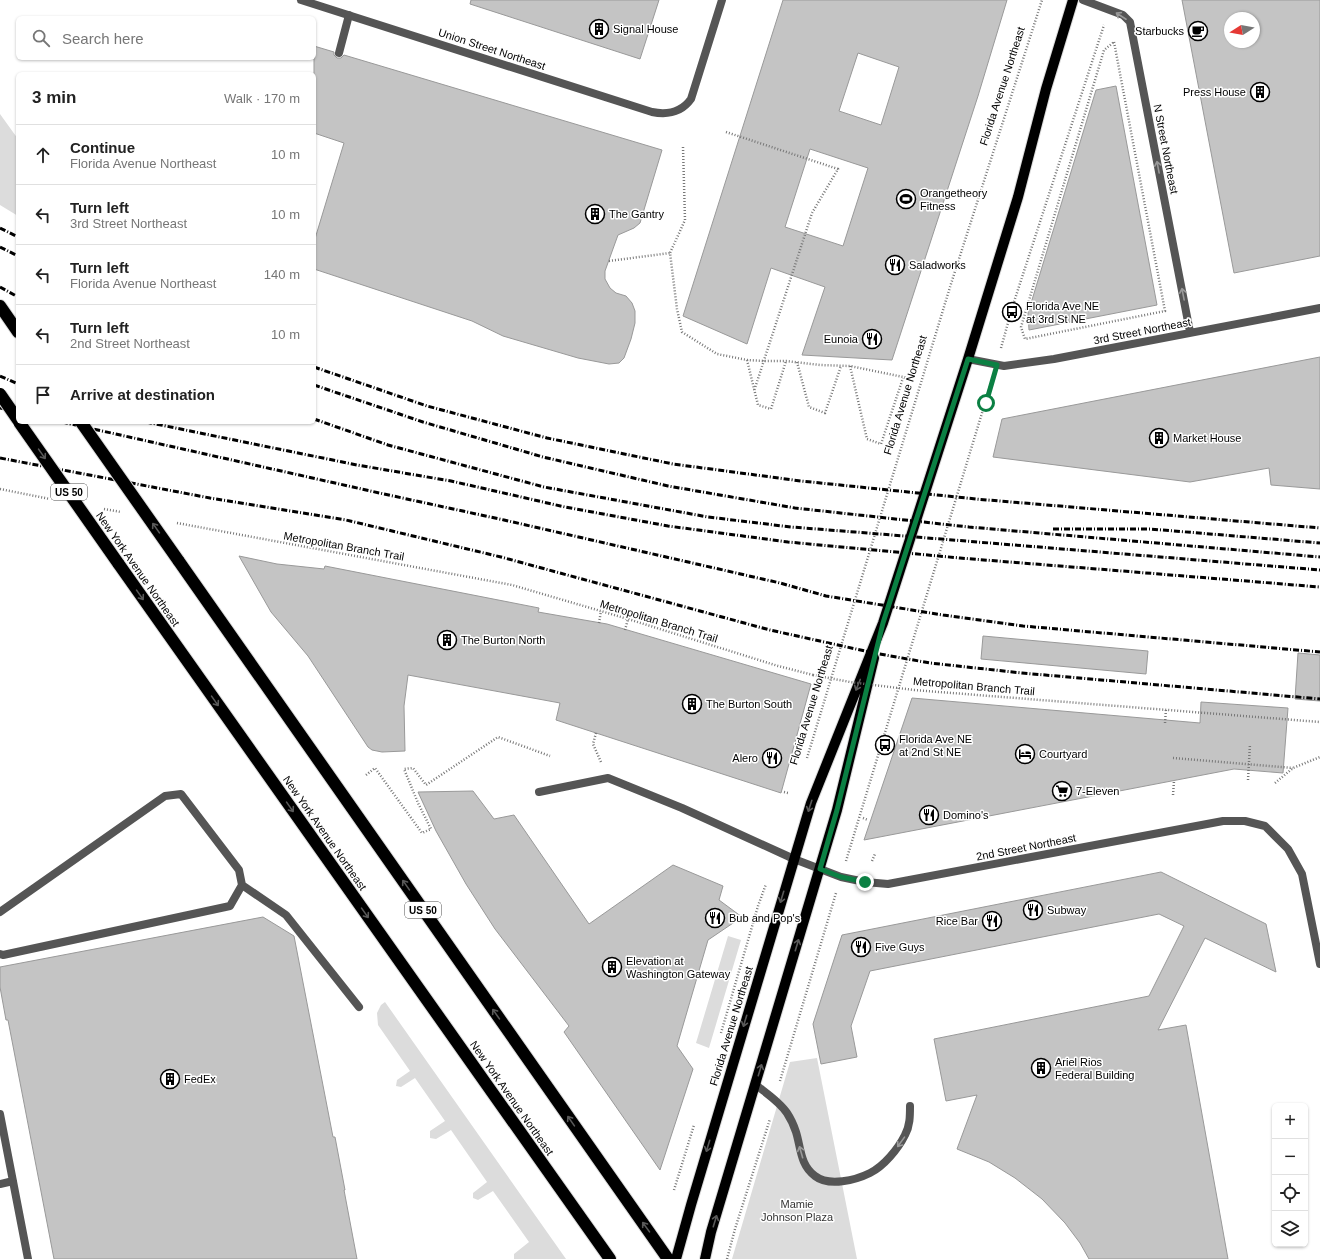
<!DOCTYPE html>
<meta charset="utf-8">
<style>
body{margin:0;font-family:Arial,sans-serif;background:#f2f2f2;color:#222}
.controls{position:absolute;right:12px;bottom:12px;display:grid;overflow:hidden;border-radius:6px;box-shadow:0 1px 3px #0004}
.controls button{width:36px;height:36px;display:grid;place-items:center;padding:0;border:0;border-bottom:1px solid #e0e0e0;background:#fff;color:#222;font:20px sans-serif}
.compass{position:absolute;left:1224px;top:12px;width:36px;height:36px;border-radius:50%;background:#fff;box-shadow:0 1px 3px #0004;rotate:259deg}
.stop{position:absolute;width:12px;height:12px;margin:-9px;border:3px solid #0b8043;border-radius:50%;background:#fff}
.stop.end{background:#0b8043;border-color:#fff;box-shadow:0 1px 4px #0008}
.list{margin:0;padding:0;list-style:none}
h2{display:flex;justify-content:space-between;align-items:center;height:52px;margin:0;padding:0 16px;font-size:17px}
h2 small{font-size:13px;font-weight:400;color:#767676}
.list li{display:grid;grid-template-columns:26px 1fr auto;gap:12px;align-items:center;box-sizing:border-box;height:60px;padding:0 16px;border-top:1px solid #e0e0e0}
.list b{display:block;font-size:15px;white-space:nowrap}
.list p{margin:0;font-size:13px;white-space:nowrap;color:#767676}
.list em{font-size:13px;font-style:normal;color:#767676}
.icon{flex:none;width:22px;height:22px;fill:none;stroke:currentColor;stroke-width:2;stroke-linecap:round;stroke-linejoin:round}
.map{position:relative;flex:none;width:1320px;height:1259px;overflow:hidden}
.search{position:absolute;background:#fff;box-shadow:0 1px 3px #0004;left:16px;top:16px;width:300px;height:44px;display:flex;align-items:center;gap:10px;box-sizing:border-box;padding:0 14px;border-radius:6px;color:#767676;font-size:15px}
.panel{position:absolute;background:#fff;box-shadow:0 1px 3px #0004;left:16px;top:72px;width:300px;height:352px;border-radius:6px}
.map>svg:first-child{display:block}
</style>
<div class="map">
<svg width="1320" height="1259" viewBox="0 0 1320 1259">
<rect width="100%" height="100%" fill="#fff"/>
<path fill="#dcdcdc" d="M0 114 18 139V216L0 205Z
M728 936 741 940 709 1048 696 1043Z
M385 1002 566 1259H514V1254L529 1242 493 1191 478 1200 473 1198V1193L487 1182 451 1130 436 1139 430 1138V1131L445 1121 415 1078 401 1087 396 1086 397 1080 410 1071 378 1025 377 1013 381 1005Z
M817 1058 857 1259H732L790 1062Z"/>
<path fill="#c4c4c4" stroke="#999" fill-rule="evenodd" d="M471 0H659L640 59 470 4Z
M783 0H1007L978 96 892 360 802 355 825 287 771 268 747 344 683 316ZM858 53 899 67 881 125 839 111ZM810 149 868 168 843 246 785 227Z
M1182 0H1320V256L1234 273ZM1230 18H1254V42H1230Z
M314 46 334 52V55L337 58H341L344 55 662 150 640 223 634 228 618 235 605 271V279L610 288 616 293 626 296 632 303 635 311V323L631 339 624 358 619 363 609 364 578 358 503 336 472 321 314 269V242L344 143 314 133Z
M1116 86 1157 305 1029 330 1028 313 1096 90Z
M1320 357V489L1271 485 1269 468 1190 482 993 457 1002 419Z
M239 556 277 564 324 569 325 566 539 608 538 612 607 624 811 684 781 793 556 720 560 703 408 675 404 706 405 751 382 752 372 750 368 747 308 656 271 612Z
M983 636 1148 651 1146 674 981 659Z
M1298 653 1320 655V701L1295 699Z
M912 698 1200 723 1201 702 1288 708 1283 773 1234 769 864 840Z
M473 791 494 819 514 815 589 924 673 865 723 886 719 900 742 917 708 940 677 1046 693 1069 660 1170 564 1032 569 1026 495 929 466 884 436 831 418 792Z
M1161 872 1266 924 1276 972 1205 938 1158 1030 1186 1025 1228 1259H1089L1080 1243 1065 1223 1042 1199 1015 1178 989 1162 957 1149 977 1095 946 1101 934 1039 1149 996 1184 926 1159 914 870 971 851 1026 857 1057 821 1064 813 1024 842 935Z
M263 917 294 936 333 1137H335L345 1190H344L357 1259H54L8 1020H6L0 987V967Z"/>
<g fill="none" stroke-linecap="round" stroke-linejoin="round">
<defs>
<path id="primary" d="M676 1259 691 1205 811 803 883 623 968 359 1018 197 1046 89 1073 0
M705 1259 711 1232 837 810 874 658"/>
<path id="highway" d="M0 306 18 332
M178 560 668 1259
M118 563 610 1259"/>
</defs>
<use href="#primary" stroke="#dbdbdb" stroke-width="12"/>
<use href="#highway" stroke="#dbdbdb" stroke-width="14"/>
<path stroke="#777" stroke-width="2.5" stroke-dasharray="1 2" stroke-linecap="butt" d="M1114 42 1165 311 1025 339 1021 327 1104 50Z
M726 132 838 169 812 213 754 391
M683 147 685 220 670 253 677 309 682 332 717 354 747 360 764 361H786L820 365 850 366 913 379
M609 261 670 253
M1001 348 1013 305 1104 25
M747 360 758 405 771 409 786 361
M797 362 809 407 825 413 841 366
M850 366 867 439 881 444 903 378
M0 489 50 499
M104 509 121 512
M177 523 512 585 628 619 778 666 813 675
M599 623 601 611
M625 630 628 619
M914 690 1320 722
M1165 723 1166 709
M596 733 593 744 601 762
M807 758 950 287 1042 0
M1173 758 1293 768
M366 775 375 768 422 833 431 829 418 803 404 769 413 768 426 785 498 737 550 756
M1248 780 1250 744
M1275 783 1293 768 1320 757
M784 792 788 793
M1173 795 1174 781
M863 818 868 820
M846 861 992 380
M872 861 875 854
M721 1033 758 906 766 884
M780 1081 836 893
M674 1190 694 1125
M727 1259 735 1229 770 1119"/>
<path stroke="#555" stroke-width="8" d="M339 53 349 15
M539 792 608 778 682 808 794 859
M242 885 286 915 359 1007
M0 912 165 796 181 794 239 870 242 885 230 906 3 955 0 954
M756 1085C766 1093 780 1102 787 1113 791 1119 794 1126 796 1132 801 1148 800 1165 815 1176 829 1187 856 1180 870 1173 884 1166 898 1149 905 1135 910 1126 910 1116 910 1106
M0 1114 28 1259
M0 1184 13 1181"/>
<path stroke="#555" stroke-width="8" d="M301 0 652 112C667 115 681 113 691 99L722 0
M1083 0 1123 15 1130 22 1190 332
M968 359 1004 366 1054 359 1320 308
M794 859 841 877 865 882 888 884 1223 821H1245L1265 826 1288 849 1302 874 1320 964"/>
<use href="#primary" stroke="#000" stroke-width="10"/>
<use href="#highway" stroke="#000" stroke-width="12"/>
<path stroke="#000" stroke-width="3" stroke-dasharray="6 2 1 2" stroke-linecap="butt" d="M0 228 18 237
M0 247 18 256
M0 287 18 297
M314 367 427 406 547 438 673 464 801 481 976 499 1320 528
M0 376 18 384
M314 385 423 422 543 457 668 486 795 508 969 527 1320 557
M0 408 18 412
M314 419 388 445 544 487 708 517 791 527 855 532 1320 570
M62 422 384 494 504 520 780 583 826 596 943 615 1023 626 1320 652
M146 422 357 465 451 481 565 507 668 526 788 542 960 558 1060 566 1320 587
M0 458 210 498 346 520 501 557 770 630 874 653 930 663 1022 673 1320 699
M1053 529H1150L1320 543"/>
<defs>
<path id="highway-bridge" d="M0 394 18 420
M19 422 118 563
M81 422 178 560"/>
</defs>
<use href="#highway-bridge" stroke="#dbdbdb" stroke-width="14" stroke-linecap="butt"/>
<path stroke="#777" stroke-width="2.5" stroke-dasharray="1 2" stroke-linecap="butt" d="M813 675 850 682 914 690"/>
<use href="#highway-bridge" stroke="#000" stroke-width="12"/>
</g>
<defs><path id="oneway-shaft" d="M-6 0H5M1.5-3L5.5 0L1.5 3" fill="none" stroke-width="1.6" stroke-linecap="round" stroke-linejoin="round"/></defs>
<g stroke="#999">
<use href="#oneway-shaft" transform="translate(1121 16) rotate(-147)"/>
<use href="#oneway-shaft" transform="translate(1158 167) rotate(-101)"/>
<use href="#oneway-shaft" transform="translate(1183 294) rotate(-101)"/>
<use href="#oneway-shaft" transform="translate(901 1142) rotate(126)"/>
<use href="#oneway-shaft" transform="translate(801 1152) rotate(-106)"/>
</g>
<g stroke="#595959">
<use href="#oneway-shaft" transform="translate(42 454) rotate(55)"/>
<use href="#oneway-shaft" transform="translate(156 528) rotate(-125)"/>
<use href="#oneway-shaft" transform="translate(140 595) rotate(55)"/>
<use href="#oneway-shaft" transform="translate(858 685) rotate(112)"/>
<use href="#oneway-shaft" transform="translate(215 701) rotate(55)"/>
<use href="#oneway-shaft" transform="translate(810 806) rotate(108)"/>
<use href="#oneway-shaft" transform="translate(290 807) rotate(55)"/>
<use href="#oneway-shaft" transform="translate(406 885) rotate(-125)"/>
<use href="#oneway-shaft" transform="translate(782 897) rotate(107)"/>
<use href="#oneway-shaft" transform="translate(365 913) rotate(55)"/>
<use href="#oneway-shaft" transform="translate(797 945) rotate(-73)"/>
<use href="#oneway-shaft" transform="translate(496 1014) rotate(-125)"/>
<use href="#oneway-shaft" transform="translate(745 1021) rotate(107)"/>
<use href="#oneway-shaft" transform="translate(760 1070) rotate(-73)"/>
<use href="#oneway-shaft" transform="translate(571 1121) rotate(-125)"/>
<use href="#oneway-shaft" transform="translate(708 1146) rotate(107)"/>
<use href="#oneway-shaft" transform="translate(715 1221) rotate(-73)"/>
<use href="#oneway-shaft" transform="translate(646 1227) rotate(-126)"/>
</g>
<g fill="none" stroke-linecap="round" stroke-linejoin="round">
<path stroke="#0b8043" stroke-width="5" d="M865 882 841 877 820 869 837 810 883 623 968 359 997 365 986 403"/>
</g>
<defs>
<symbol id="building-ring" viewBox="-11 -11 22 22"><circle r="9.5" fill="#fff" stroke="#000" stroke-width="1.5"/><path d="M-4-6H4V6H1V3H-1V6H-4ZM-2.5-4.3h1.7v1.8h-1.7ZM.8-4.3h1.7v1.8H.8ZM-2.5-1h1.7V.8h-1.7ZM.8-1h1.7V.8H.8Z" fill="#000"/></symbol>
<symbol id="cafe-ring" viewBox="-11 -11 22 22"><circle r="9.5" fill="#fff" stroke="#000" stroke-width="1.5"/><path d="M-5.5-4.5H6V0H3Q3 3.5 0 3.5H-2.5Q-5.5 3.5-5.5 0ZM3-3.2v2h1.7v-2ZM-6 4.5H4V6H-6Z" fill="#000"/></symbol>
<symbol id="stadium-ring" viewBox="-11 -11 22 22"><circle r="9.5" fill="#fff" stroke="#000" stroke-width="1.5"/><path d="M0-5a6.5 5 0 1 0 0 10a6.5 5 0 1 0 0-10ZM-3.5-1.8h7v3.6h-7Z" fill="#000"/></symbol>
<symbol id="restaurant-ring" viewBox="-11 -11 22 22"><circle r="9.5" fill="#fff" stroke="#000" stroke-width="1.5"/><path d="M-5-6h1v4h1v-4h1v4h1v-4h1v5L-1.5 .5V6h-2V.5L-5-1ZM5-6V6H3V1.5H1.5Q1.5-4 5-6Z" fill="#000"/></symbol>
<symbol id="bus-ring" viewBox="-11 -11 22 22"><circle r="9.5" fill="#fff" stroke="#000" stroke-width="1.5"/><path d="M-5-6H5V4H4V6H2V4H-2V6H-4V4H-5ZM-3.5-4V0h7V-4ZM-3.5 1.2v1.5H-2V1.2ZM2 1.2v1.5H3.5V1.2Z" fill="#000"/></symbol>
<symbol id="hotel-ring" viewBox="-11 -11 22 22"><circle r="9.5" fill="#fff" stroke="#000" stroke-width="1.5"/><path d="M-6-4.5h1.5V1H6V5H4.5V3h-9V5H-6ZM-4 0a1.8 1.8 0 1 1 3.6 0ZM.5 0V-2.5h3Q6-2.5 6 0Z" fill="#000"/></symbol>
<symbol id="supermarket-ring" viewBox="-11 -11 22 22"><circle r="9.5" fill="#fff" stroke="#000" stroke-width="1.5"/><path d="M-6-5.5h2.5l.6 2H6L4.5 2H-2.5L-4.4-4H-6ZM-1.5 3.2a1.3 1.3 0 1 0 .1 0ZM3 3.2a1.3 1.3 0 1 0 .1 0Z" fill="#000"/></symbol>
</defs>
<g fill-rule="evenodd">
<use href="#building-ring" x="588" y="18" width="22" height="22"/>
<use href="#cafe-ring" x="1187" y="20" width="22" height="22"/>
<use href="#building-ring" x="1249" y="81" width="22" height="22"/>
<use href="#stadium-ring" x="895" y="188" width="22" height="22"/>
<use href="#building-ring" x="584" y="203" width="22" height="22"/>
<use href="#restaurant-ring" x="884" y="254" width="22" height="22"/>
<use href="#bus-ring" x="1001" y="301" width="22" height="22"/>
<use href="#restaurant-ring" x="861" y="328" width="22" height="22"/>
<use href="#building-ring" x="1148" y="427" width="22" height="22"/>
<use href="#building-ring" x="436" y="629" width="22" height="22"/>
<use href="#building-ring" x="681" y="693" width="22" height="22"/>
<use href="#bus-ring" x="874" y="734" width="22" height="22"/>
<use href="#hotel-ring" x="1014" y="743" width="22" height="22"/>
<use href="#restaurant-ring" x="761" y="747" width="22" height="22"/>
<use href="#supermarket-ring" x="1051" y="780" width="22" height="22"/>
<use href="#restaurant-ring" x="918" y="804" width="22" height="22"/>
<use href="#restaurant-ring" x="1022" y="899" width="22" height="22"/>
<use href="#restaurant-ring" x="704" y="907" width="22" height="22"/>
<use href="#restaurant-ring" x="981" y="910" width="22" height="22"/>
<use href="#restaurant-ring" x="850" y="936" width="22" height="22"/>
<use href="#building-ring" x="601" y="956" width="22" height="22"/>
<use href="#building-ring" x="1030" y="1057" width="22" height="22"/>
<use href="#building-ring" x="159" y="1068" width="22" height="22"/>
</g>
<g text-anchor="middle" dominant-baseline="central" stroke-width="3" stroke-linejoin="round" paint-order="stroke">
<g fill="#fff" stroke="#4c4c4c" stroke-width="1">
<rect x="51" y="484" width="36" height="16" rx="3"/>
<rect x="405" y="902" width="36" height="16" rx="3"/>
</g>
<g font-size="10" font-weight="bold" fill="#000">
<text x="69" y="492">US 50</text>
<text x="423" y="910">US 50</text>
</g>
<g font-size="11" fill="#000" stroke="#fff" text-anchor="start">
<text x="613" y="29">Signal House</text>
<text x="1184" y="31" text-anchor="end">Starbucks</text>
<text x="1246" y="92" text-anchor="end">Press House</text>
<text x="920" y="193">Orangetheory<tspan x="920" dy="13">Fitness</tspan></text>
<text x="609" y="214">The Gantry</text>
<text x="909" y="265">Saladworks</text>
<text x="1026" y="306">Florida Ave NE<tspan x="1026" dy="13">at 3rd St NE</tspan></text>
<text x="858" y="339" text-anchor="end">Eunoia</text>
<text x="1173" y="438">Market House</text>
<text x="461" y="640">The Burton North</text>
<text x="706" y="704">The Burton South</text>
<text x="899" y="739">Florida Ave NE<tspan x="899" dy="13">at 2nd St NE</tspan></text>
<text x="1039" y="754">Courtyard</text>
<text x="758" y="758" text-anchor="end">Alero</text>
<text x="1076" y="791">7-Eleven</text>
<text x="943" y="815">Domino's</text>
<text x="1047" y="910">Subway</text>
<text x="729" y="918">Bub and Pop's</text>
<text x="978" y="921" text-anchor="end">Rice Bar</text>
<text x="875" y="947">Five Guys</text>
<text x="626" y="961">Elevation at<tspan x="626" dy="13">Washington Gateway</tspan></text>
<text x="1055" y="1062">Ariel Rios<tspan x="1055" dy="13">Federal Building</tspan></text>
<text x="184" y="1079">FedEx</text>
</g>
<g font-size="11" fill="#000" stroke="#fff">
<text transform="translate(492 49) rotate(18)">Union Street Northeast</text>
<text transform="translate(1002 86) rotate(-72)">Florida Avenue Northeast</text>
<text transform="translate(1166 149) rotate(79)">N Street Northeast</text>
<text transform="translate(1142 331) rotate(-11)">3rd Street Northeast</text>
<text transform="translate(905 395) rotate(-73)">Florida Avenue Northeast</text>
<text transform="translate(344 546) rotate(10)">Metropolitan Branch Trail</text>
<text transform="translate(138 569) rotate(55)">New York Avenue Northeast</text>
<text transform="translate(659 621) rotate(17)">Metropolitan Branch Trail</text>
<text transform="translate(974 686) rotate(5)">Metropolitan Branch Trail</text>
<text transform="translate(811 705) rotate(-73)">Florida Avenue Northeast</text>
<text transform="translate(325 833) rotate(55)">New York Avenue Northeast</text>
<text transform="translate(1026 847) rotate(-11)">2nd Street Northeast</text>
<text transform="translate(731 1026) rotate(-73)">Florida Avenue Northeast</text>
<text transform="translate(512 1098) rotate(55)">New York Avenue Northeast</text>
</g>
<g font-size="11" fill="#333" stroke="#fff">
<text x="797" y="1204">Mamie<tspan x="797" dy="13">Johnson Plaza</tspan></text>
</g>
</g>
</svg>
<div class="controls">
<button>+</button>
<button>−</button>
<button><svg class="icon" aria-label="locate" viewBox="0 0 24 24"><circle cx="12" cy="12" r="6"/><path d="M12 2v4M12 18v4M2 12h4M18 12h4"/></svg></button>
<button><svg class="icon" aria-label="layers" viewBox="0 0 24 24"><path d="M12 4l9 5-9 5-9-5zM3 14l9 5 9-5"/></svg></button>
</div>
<svg class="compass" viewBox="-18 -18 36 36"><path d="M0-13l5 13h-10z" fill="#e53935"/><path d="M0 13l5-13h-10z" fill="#767676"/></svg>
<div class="stop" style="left:986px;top:403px"></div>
<div class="stop end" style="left:865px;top:882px"></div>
<div class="search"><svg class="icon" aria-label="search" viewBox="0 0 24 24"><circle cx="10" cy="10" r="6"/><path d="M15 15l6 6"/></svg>Search here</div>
<section class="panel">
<h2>3 min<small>Walk · 170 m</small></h2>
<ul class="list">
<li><svg class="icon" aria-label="ahead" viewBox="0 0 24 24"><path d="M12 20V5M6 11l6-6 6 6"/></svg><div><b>Continue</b><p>Florida Avenue Northeast</p></div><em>10 m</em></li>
<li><svg class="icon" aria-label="left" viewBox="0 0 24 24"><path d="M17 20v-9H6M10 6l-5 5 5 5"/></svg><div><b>Turn left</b><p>3rd Street Northeast</p></div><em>10 m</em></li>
<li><svg class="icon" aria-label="left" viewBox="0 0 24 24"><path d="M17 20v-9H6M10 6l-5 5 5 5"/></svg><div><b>Turn left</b><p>Florida Avenue Northeast</p></div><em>140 m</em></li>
<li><svg class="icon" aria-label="left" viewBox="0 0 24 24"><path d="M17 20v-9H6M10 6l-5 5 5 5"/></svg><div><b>Turn left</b><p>2nd Street Northeast</p></div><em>10 m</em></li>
<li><svg class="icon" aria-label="arrive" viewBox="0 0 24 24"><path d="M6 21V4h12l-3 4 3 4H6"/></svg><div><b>Arrive at destination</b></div></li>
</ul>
</section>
</div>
